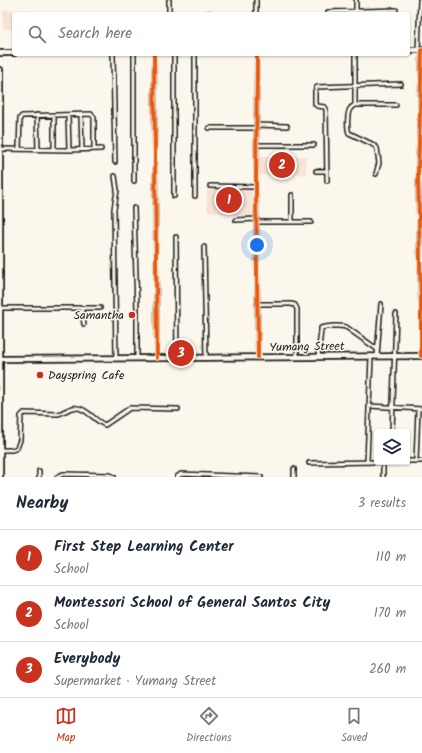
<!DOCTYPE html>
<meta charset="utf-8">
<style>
body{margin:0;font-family:Kalam,sans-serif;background:#f6f6f7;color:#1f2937}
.controls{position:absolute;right:12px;bottom:12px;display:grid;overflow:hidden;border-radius:4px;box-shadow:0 1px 3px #0004}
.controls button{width:36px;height:36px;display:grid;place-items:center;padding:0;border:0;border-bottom:1px solid #e0e1e3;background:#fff;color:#1f2937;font:20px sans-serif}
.you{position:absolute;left:257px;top:245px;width:14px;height:14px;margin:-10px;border:3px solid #fff;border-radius:50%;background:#1a73e8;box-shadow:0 0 0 6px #1a73e833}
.badge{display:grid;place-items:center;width:26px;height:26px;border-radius:50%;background:#c8321e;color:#fff;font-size:13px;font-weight:700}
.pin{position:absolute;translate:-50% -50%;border:2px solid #fff;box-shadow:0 1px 4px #0006}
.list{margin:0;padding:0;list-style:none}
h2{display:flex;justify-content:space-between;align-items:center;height:52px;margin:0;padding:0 16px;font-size:17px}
h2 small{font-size:13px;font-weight:400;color:#747a83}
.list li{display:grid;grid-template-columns:26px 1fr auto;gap:12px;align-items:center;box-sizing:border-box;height:56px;padding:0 16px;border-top:1px solid #e0e1e3}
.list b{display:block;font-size:15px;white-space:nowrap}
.list p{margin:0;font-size:13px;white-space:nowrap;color:#747a83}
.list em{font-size:13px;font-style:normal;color:#747a83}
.icon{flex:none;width:22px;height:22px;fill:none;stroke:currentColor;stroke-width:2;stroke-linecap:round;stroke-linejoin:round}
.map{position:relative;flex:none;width:422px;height:477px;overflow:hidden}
.search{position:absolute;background:#fff;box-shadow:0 1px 3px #0004;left:12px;right:12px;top:12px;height:44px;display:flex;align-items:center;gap:10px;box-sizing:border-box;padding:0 14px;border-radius:4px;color:#747a83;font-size:15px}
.sheet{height:220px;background:#fff}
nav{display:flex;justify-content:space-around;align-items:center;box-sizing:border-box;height:56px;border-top:1px solid #e0e1e3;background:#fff;font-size:11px;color:#747a83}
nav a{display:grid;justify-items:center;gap:2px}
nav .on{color:#c8321e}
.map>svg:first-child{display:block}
</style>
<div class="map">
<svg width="422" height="477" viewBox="0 0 422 477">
<rect width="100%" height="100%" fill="#fbf7ec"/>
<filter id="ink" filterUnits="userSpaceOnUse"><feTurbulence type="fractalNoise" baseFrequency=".025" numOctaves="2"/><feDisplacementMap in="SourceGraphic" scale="8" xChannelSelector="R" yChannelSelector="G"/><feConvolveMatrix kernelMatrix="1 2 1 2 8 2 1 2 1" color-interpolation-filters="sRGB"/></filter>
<g filter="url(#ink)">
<path fill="#f7e4d7" d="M3 10H28V14H14V29H3Z
M306 156V174L259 175V157Z
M207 189H252V217L233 216V214L207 211Z"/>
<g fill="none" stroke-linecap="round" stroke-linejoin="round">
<defs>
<path id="street" d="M256 0V14
M356 0V14
M328 12 396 10
M169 14V0
M209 14V13
M418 50 420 0
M113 54 115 162
M134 54V181
M154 54 157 358
M174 54V196
M257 54 256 187 258 357
M355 54V105
M37 115 38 150
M54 115V150
M68 115 69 150
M81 115 82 150
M256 125 287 126
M209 128H255
M256 145H314
M0 149 69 150 101 149
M19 149 20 118 22 116 91 114 94 117V149
M316 171H327
M376 174 379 163 377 148 372 144 349 133C347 129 347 113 350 109 351 107 353 106 355 105H396
M115 176 117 190 114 209 116 358
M327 181 326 109 325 107 317 106 315 104V91L317 87 401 84
M210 186 256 187
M292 195V222
M195 196V54
M134 208 137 310V358
M236 220 257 219
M257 222H311
M176 237 177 358
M204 247 206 358
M257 304H291L295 305 297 309V357
M1 308H100
M82 309 84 324
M377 356 381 304
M421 356V304L418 174 422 50
M318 357 321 330V328C328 326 339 325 346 327L377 349
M369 406 422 409
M392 432 396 314
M0 450H12L17 448 20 440 21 416 24 413 58 414C63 413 67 409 73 408 86 406 94 421 105 425L130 408 178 409
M407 461H422
M416 461 418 409
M367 462 371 356
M383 462V477
M309 463 378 462
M39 477V471
M57 477 63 474 110 475 114 477
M177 477 181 474 261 477
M294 477V469"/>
<path id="secondary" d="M408 50H422
M0 53H14
M0 70V477
M0 359 177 358 422 356"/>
</defs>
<use href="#street" stroke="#1c1c1c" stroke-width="6"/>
<use href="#secondary" stroke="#1c1c1c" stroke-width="8"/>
<use href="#street" stroke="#fbf7ec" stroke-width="3"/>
<use href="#secondary" stroke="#fbf7ec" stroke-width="4.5"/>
<defs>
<path id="cycleway" d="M154 54 157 358
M257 54 256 187 258 357
M421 356V304L418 174 422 50"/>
</defs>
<use href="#cycleway" stroke="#fbf7ec" stroke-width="6"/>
<use href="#cycleway" stroke="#e8590c" stroke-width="4"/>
</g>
</g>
<g fill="#c8321e" stroke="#fbf7ec" stroke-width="1.5">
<circle cx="132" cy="315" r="4"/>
<circle cx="40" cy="375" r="4"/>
</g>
<g text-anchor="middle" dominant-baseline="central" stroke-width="3" stroke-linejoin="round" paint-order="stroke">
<g font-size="12" fill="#1c1c1c" stroke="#fbf7ec" text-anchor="end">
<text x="124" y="315">Samantha</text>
<text x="48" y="375" text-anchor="start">Dayspring Cafe</text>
</g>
<g font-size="12" fill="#1c1c1c" stroke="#fbf7ec">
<text transform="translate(307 347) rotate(-1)">Yumang Street</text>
</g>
</g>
</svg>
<div class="controls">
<button><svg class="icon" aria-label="layers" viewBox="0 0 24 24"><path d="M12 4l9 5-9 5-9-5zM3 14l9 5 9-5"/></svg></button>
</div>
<div class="you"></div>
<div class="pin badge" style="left:229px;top:200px">1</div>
<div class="pin badge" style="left:282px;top:165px">2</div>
<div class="pin badge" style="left:181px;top:353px">3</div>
<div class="search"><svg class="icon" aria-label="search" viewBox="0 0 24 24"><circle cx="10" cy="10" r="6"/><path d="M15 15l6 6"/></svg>Search here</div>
</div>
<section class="sheet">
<h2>Nearby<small>3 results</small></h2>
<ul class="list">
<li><span class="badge">1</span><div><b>First Step Learning Center</b><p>School</p></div><em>110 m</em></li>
<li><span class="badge">2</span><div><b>Montessori School of General Santos City</b><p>School</p></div><em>170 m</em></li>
<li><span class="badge">3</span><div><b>Everybody</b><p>Supermarket · Yumang Street</p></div><em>260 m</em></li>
</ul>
</section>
<nav>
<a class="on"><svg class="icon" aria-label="map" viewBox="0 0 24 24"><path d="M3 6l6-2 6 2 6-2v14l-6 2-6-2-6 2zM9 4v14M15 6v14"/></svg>Map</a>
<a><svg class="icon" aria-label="directions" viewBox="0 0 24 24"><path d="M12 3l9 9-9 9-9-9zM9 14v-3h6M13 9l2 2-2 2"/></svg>Directions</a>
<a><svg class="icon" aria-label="saved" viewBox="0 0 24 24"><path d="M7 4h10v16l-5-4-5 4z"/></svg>Saved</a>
</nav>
